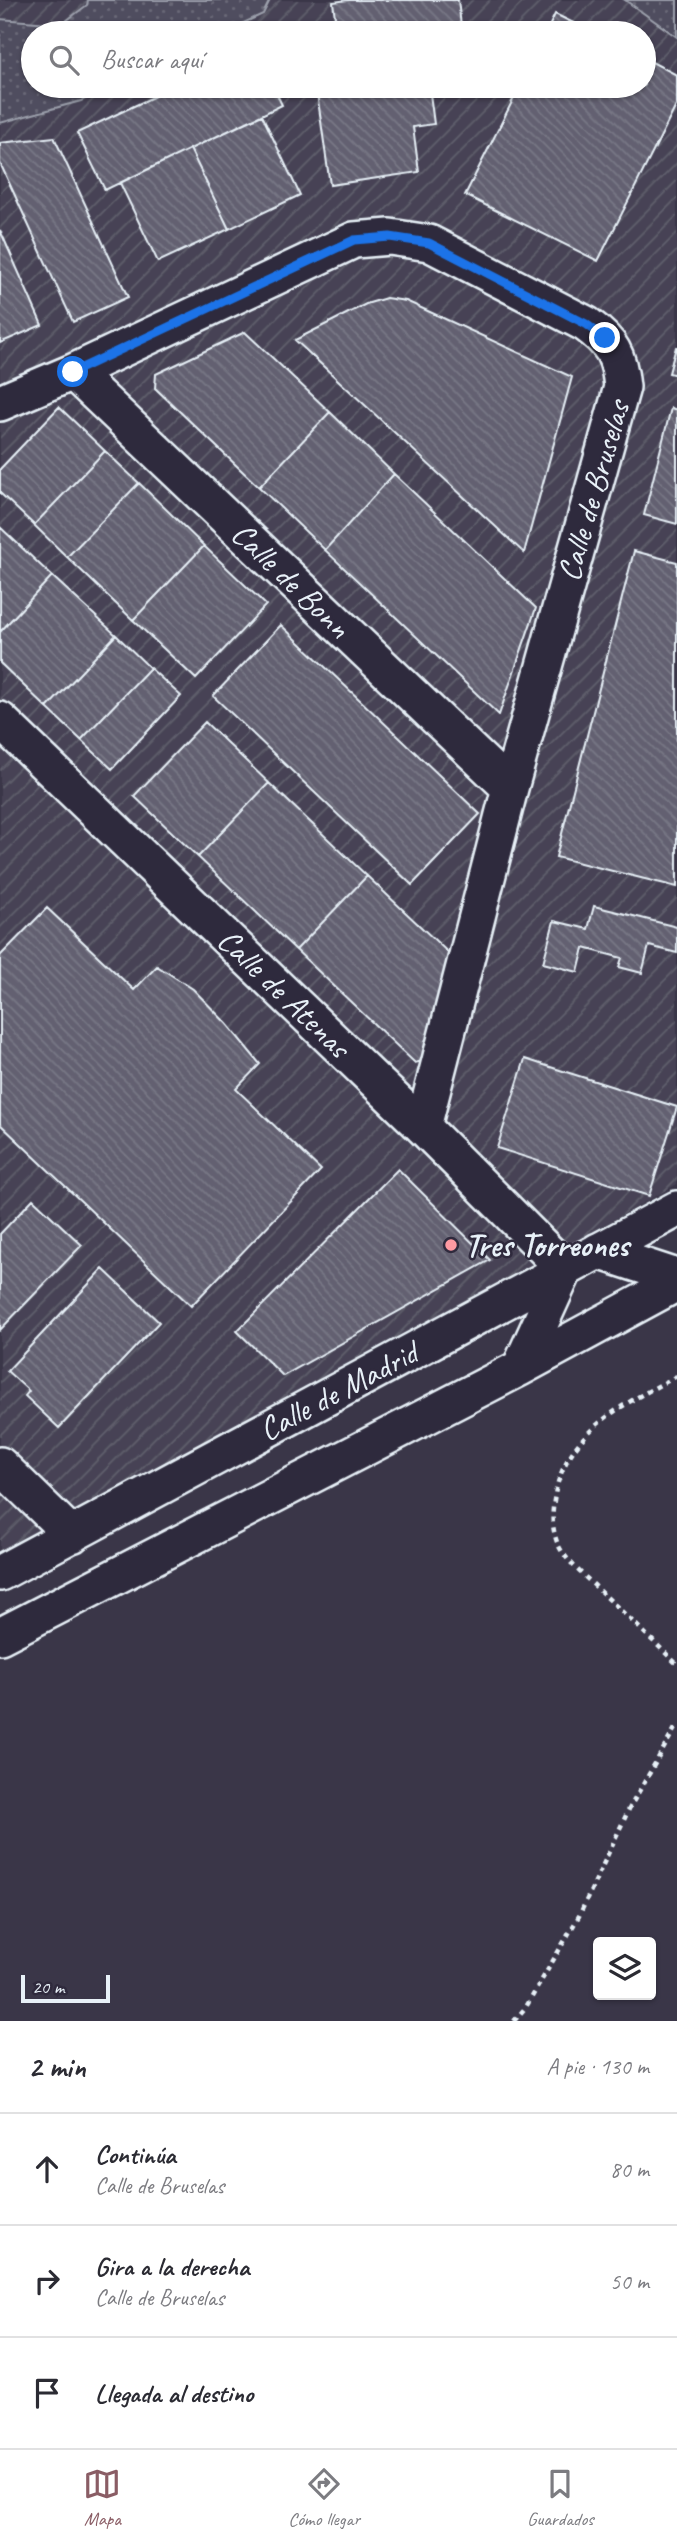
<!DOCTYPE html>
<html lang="es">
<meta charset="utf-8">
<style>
body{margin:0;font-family:Caveat,sans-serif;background:#f2f2f3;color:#2b2b33}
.controls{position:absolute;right:21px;bottom:21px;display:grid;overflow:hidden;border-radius:7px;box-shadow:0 2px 5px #0004}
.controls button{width:63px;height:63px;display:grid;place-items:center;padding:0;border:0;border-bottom:2px solid #e1e1e2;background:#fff;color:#2b2b33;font:35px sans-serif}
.scale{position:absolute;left:21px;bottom:18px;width:89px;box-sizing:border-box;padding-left:7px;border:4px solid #e8f1f8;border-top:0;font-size:19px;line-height:24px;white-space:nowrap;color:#e8f1f8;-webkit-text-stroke:5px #2f2a3d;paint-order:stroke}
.stop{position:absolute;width:21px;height:21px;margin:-16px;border:5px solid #1a73e8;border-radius:50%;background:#fff}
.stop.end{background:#1a73e8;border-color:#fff;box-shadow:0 2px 7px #0008}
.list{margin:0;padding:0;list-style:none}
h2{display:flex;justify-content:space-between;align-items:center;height:91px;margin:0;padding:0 28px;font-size:30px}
h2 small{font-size:23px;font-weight:400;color:#7c7c81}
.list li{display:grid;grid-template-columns:46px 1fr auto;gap:21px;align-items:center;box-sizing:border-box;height:112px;padding:0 28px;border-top:2px solid #e1e1e2}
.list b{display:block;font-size:26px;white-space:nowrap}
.list p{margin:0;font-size:23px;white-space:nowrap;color:#7c7c81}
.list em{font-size:23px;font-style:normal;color:#7c7c81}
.icon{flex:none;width:38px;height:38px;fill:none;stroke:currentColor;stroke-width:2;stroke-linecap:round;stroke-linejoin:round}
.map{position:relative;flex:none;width:677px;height:2021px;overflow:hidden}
.search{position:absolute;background:#fff;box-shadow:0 2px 5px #0004;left:21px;right:21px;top:21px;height:77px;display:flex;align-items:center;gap:18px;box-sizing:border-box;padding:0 24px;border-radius:38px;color:#7c7c81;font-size:26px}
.sheet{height:427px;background:#fff}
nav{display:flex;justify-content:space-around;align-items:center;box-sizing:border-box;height:98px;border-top:2px solid #e1e1e2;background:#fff;font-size:19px;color:#7c7c81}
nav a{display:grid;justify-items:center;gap:4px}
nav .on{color:#8a5d65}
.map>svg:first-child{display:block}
</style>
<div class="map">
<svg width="677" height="2021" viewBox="0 0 677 2021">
<defs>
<pattern id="industrial-furrows" width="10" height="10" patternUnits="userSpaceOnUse" patternTransform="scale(1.75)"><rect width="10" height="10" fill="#464354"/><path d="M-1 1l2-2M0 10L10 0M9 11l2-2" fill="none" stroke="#615f6d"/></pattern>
<pattern id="grass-dots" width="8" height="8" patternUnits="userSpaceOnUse" patternTransform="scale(1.75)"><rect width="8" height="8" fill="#504e5f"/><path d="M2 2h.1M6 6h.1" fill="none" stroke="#696877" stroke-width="1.8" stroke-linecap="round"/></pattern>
<pattern id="building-back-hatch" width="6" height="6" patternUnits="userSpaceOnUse" patternTransform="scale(1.75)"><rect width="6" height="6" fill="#636171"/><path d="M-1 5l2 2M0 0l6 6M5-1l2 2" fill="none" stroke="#797886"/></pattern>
</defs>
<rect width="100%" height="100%" fill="#3a3648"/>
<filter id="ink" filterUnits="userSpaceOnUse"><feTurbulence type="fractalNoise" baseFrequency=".0143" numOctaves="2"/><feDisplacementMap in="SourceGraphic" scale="14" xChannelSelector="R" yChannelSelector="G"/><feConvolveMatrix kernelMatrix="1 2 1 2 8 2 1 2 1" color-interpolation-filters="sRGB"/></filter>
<g filter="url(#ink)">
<path fill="url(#industrial-furrows)" d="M0 0H88L87 5 62 24 0 19Z
M270 0H625L677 37V1184L143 1485 0 1557V123L81 101 112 86H644V33H222L262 14Z"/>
<path fill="url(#grass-dots)" stroke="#9ca0ac" stroke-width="2" d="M88 0H270L263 14 222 33H33V86H112L81 101 0 123V19L62 24 87 5Z
M625 0H677V37Z"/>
<path fill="url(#building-back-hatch)" stroke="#e8f1f8" stroke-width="2" d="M348 0H458L461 26 441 29 442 33H337L333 2Z
M555 14 594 33H546Z
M644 58 677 75V104L598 261 465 195 520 86H644Z
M176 86H273L282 105 105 190 77 133Z
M316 86H429L434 124 413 127 419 172 330 185Z
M262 115 300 195 229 229 190 149Z
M54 137 128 297 73 322 0 163V143Z
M190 149 229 229 158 262 120 183Z
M0 230 42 325 0 343Z
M386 298 406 301 572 377 524 553 295 340 366 304Z
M245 332 330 412 259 487 155 388 156 374Z
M676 347H677V375L669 373Z
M59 407 105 451 34 525 0 493V469Z
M671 408 677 410V524L644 515Z
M330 412 394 474 325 550 259 487Z
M105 451 139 483 67 557 34 525Z
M394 474 536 608 499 715 325 550Z
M139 483 204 546 133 620 67 557Z
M0 527 52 576 0 632Z
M204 546 266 605 196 679 133 620Z
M634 551 677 562V887L556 857Z
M52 576 116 635 47 708 0 663V632Z
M281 625 480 814 412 885 213 696Z
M116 635 150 668 81 740 47 708Z
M150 668 181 696 112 769 81 740Z
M205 722 269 783 198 857 134 796Z
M269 783 367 876 296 950 198 857Z
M367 876 455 959 430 1059 415 1063 296 950Z
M594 906 677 927V953L649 946 642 973 619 967 622 958 584 948 578 972 543 963 554 921 588 929Z
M47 908 134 990 157 966 193 989 227 1024 260 1064 236 1089 321 1170 191 1306 0 1124V956Z
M525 1059 677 1107 649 1196 497 1148Z
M398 1169 490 1260 283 1376 237 1331Z
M33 1199 82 1245 0 1330V1234Z
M103 1269 159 1322 59 1428 25 1396 29 1391 7 1371Z"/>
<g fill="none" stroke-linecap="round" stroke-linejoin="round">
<defs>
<path id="minor" d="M73 372 510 788
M0 403 73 372 354 240 390 237 429 243 586 324C612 343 619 355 622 387L510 788 423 1127
M0 720 423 1127 565 1269
M598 1251 677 1277
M520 1368 565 1269
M0 1465 72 1535
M0 1573 677 1209
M0 1636 520 1368 677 1283"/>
</defs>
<use href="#minor" stroke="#e8f1f8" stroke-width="40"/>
<path stroke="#e8f1f8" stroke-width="4.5" stroke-dasharray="5 5" stroke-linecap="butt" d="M677 1376C624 1404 568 1430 555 1494 552 1511 551 1525 557 1542 564 1560 585 1576 599 1590 625 1614 651 1639 677 1664
M514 2021 526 2007 579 1916 629 1809 677 1725"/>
<use href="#minor" stroke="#2f2a3d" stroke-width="35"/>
</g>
</g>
<g fill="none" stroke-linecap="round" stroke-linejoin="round" filter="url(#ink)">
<path stroke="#1a73e8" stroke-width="9" d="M73 372 354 240 390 237 429 243 586 324 605 338"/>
</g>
<circle fill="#ff9aa2" stroke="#2f2a3d" stroke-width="2.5" cx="451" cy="1245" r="7"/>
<g text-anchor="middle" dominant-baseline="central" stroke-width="5" stroke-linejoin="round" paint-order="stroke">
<g font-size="33" fill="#e8f1f8" stroke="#2f2a3d">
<text transform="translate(593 491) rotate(-74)">Calle de Bruselas</text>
<text transform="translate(291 580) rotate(44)">Calle de Bonn</text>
<text transform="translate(284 993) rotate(44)">Calle de Atenas</text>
<text transform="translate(338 1391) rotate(-28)">Calle de Madrid</text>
</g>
<g font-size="33" font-weight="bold" fill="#e8f1f8" stroke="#2f2a3d" text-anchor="start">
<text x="465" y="1245">Tres Torreones</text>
</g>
</g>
</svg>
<div class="controls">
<button><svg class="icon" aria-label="layers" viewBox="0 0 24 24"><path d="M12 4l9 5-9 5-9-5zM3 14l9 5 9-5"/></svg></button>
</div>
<div class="scale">20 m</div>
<div class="stop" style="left:73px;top:372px"></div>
<div class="stop end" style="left:605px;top:338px"></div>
<div class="search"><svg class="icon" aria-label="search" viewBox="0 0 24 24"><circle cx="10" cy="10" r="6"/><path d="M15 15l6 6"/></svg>Buscar aquí</div>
</div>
<section class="sheet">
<h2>2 min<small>A pie · 130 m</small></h2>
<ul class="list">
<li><svg class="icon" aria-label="ahead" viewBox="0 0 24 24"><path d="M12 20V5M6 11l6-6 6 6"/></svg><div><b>Continúa</b><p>Calle de Bruselas</p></div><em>80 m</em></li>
<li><svg class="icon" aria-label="right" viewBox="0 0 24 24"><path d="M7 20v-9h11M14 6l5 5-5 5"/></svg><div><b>Gira a la derecha</b><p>Calle de Bruselas</p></div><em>50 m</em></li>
<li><svg class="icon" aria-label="arrive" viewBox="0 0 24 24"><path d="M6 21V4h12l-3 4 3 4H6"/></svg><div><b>Llegada al destino</b></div></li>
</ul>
</section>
<nav>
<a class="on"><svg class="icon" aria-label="map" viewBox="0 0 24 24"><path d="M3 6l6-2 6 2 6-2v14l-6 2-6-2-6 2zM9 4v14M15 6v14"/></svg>Mapa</a>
<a><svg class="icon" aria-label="directions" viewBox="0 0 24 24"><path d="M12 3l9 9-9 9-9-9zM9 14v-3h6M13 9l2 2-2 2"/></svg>Cómo llegar</a>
<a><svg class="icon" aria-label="saved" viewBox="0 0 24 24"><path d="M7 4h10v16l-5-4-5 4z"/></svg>Guardados</a>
</nav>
